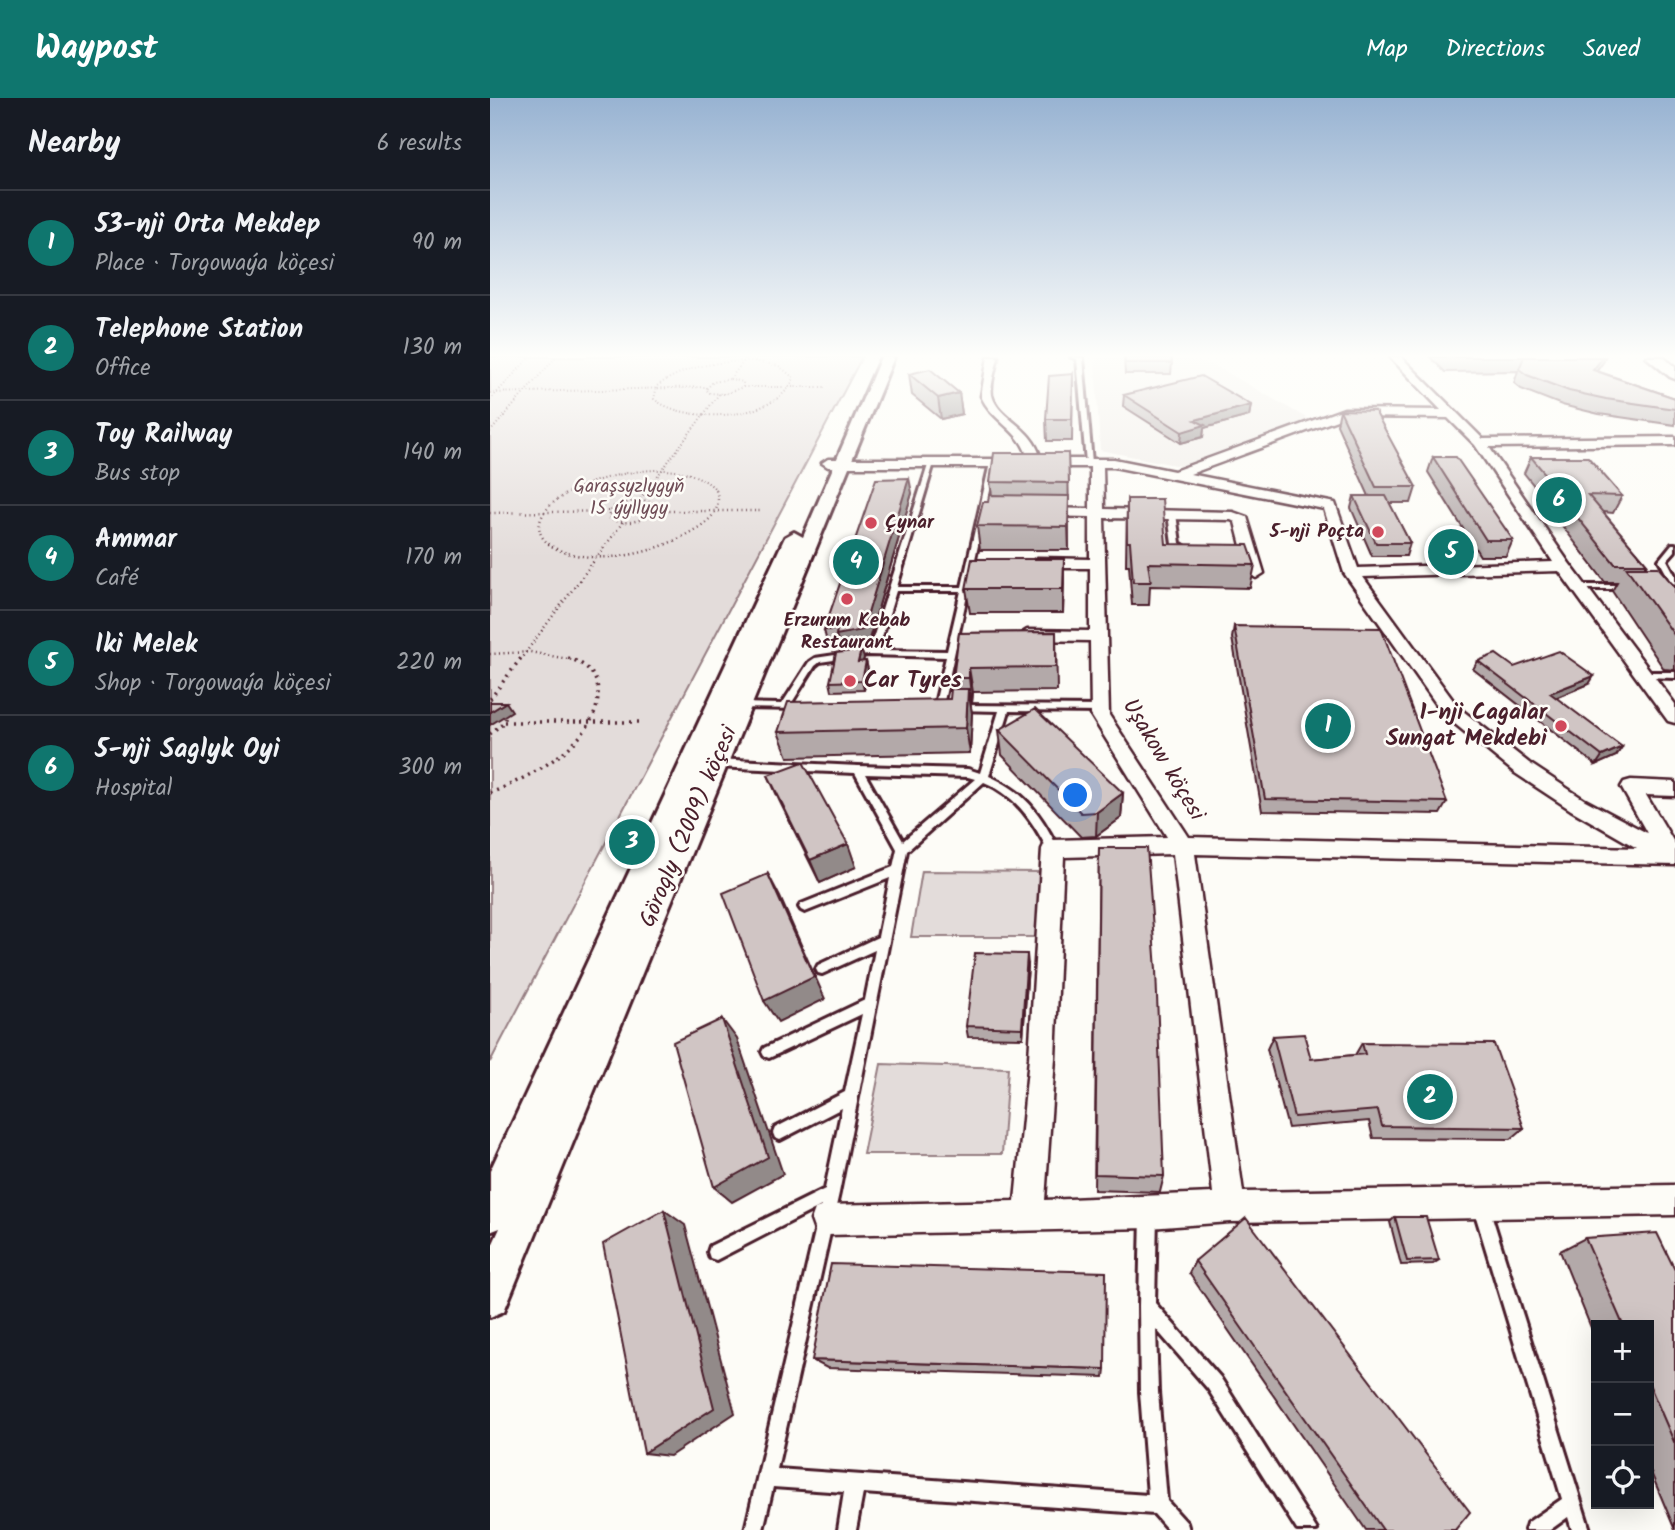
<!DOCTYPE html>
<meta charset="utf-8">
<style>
body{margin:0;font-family:Kalam,sans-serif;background:#242831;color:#f1f3f6}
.controls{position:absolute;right:21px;bottom:21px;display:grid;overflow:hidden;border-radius:0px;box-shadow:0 7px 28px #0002}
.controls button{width:63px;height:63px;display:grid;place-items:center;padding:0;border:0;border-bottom:2px solid #363941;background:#171b24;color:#f1f3f6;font:35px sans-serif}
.you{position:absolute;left:586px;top:698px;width:24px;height:24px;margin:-18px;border:5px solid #fff;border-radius:50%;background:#1a73e8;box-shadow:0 0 0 10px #1a73e833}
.badge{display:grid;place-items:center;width:46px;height:46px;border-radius:50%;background:#0f766e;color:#fff;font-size:23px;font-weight:700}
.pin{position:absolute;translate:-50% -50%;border:4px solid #fff;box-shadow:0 2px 7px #0006}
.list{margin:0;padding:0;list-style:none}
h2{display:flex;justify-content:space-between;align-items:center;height:91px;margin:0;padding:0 28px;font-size:30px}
h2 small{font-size:23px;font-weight:400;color:#9ea1a6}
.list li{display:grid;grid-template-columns:46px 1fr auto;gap:21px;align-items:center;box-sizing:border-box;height:105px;padding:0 28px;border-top:2px solid #363941}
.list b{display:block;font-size:26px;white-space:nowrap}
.list p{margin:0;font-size:23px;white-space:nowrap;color:#9ea1a6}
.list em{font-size:23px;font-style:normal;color:#9ea1a6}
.icon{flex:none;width:38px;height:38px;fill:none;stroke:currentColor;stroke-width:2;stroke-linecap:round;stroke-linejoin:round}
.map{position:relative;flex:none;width:1185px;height:1432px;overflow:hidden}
header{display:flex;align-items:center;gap:42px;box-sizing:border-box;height:98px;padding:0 35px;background:#0f766e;color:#fff}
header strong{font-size:33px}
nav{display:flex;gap:38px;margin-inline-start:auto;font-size:24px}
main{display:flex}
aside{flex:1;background:#171b24}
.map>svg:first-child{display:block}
</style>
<header>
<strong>Waypost</strong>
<nav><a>Map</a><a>Directions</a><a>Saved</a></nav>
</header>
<main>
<aside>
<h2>Nearby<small>6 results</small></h2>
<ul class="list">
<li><span class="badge">1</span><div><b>53-nji Orta Mekdep</b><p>Place · Torgowaýa köçesi</p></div><em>90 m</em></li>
<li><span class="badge">2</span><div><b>Telephone Station</b><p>Office</p></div><em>130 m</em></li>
<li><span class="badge">3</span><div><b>Toy Railway</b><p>Bus stop</p></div><em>140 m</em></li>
<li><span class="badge">4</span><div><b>Ammar</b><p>Café</p></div><em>170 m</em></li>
<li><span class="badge">5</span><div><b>Iki Melek</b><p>Shop · Torgowaýa köçesi</p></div><em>220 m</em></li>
<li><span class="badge">6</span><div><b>5-nji Saglyk Oyi</b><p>Hospital</p></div><em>300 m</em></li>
</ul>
</aside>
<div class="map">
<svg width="1185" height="1432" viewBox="0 0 1185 1432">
<rect width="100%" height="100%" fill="#fdfcf7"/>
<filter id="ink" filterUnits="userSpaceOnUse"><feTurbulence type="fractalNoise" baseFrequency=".0143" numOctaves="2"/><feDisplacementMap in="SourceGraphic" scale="14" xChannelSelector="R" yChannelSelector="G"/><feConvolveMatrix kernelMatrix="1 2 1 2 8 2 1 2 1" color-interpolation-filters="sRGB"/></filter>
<g filter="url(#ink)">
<path fill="#f0ece8" d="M605 259H686L724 267 820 322 690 368 610 352Z"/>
<path fill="#e3dcda" stroke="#967e82" stroke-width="2" d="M0 259H372L0 964Z
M432 773 555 774 553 839H421Z
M391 966 518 970 512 1056H373Z"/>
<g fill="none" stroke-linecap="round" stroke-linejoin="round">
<defs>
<path id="service" d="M581 259 593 260 602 365 599 367 596 365 587 261Z
M439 364 444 365 407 489H472L500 365 503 363 506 365 452 612 449 613 444 610 456 559 378 557 330 564 325 568 301 606 311 607 313 609 311 611 244 610 242 608 247 605 292 606 319 564 325 560 372 553 380 550ZM406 493H471L457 553 388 552Z
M682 414 686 416 690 445 700 451V455H694L682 446 678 416Z
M1182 446H1185V453L1177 462 1185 477V486L1181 484 1169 462Z
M1086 487H1138L1142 489 1138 491H1089L1085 489Z
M1154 574H1185V580L1151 579 1150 577Z
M468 607 610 608 615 611 610 614 519 613 499 678C534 693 550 715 567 748L568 751 567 754H559C543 724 527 698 494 684L417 753 349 1095 287 1371 658 1397 650 1294 649 1208 651 1117 654 1112 659 1109 664 1112 667 1117 665 1205 730 1279 827 1432H807L718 1291 666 1231 668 1294 677 1403 697 1425 699 1432H678L664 1416 373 1395 366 1432H348L354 1394 283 1389 273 1432H255L331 1108 226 1162 220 1160 218 1154 220 1148 335 1091 352 1010 290 1042 285 1040 283 1035 285 1030 355 994 372 916 279 960 274 958 272 954 274 950 375 902 385 852 332 876 328 875 326 871 328 867 388 839 400 780 315 814 311 812 309 809 311 806 403 769 407 751 365 675 224 669 219 665 224 661 368 668 478 671 490 675 509 613 465 612 463 610 465 608ZM375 676 478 679 485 681 413 743Z
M991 1101 996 1104 999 1109 1100 1432H1082L1078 1419 1060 1432H1035L1037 1425 1072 1401 983 1109 986 1104Z"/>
<path id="minor" d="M498 259H508C506 271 500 285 502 297 508 321 543 328 551 361H624L684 373 854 311 951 312 900 259H911L993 341 1185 339V347L999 349 1079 465 1185 606V625L1178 623 1069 473 873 479 968 609 1039 665 1095 702 1157 735 1131 689 1134 684 1141 682 1185 684V698L1156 697 1185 746V767L705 756 753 1094 1185 1087V1117L740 1124 659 1130 336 1137 325 1133 321 1122 325 1111 336 1107 525 1103 539 960 552 751 555 745 563 742 677 739 601 617 600 543 537 542 529 537 537 532 600 533V470H547L539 465 547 460 600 461V419L552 418 545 414 552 410 600 411V369H338L332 365 338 361H538C532 332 502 324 491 298ZM855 319 958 320 985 347 1063 464 868 470 845 405 700 376ZM613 369H624L834 411 854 475 954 617 1025 675 1081 712 1147 750 699 739 619 617 614 420 741 422 745 424 758 475 766 480 774 475 757 419 743 414 614 411ZM683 756 723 1095 555 1102 565 960 574 759Z"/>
<path id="tertiary" d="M391 259H404L14 1213 0 1219V1152L10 1130 0 1134V1073L295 439 304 434 313 439Z"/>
<path id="secondary" d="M1156 259H1173L1185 269V281L1180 279Z"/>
</defs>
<use href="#service" stroke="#4a1f2b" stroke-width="6"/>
<use href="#minor" stroke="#4a1f2b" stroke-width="5"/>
<use href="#tertiary" stroke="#4a1f2b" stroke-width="6"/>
<use href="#secondary" stroke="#4a1f2b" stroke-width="5"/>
<path stroke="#4a1f2b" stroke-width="2" stroke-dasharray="1 2.5" stroke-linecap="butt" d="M265 263 289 268 304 280C287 323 197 327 164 301L167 288C196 267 230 263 265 263Z
M240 281 253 284V289L235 296 219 295 216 291 223 284Z
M240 281 257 259
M253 289H337
M0 295 217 289
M0 302 40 259
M0 334 66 259
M83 392C120 375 194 357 226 392
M157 392 229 296"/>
<path stroke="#4a1f2b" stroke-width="2.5" stroke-dasharray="1 3.5" stroke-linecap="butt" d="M87 390C30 417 40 455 102 459 138 461 173 451 204 432 221 423 234 409 225 390
M150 401 158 390
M150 401 165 406V413C151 424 135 428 118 420L123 409Z
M165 413H270
M0 415 119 413
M0 556 40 554 83 562
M30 562 133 424"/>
<path stroke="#4a1f2b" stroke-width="3.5" stroke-dasharray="2 5" stroke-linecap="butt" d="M0 601 31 560
M14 624H154
M0 636 14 624 17 614
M0 695C39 680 111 643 108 593 107 575 94 565 78 560"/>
<use href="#service" fill="#fdfcf7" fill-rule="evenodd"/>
<use href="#minor" fill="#fdfcf7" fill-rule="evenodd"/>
<use href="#tertiary" fill="#fdfcf7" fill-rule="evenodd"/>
<use href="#secondary" fill="#fdfcf7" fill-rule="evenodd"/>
</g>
<path fill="#b3a9a9" stroke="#4a1f2b" stroke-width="2" d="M634 259H681L682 265 681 276H635Z
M940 259H1115L1107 273 1185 300V327L1109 316 1072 307 1031 291 1024 285 1028 273 955 274Z
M419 276 469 295 472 316 451 321 422 297Z
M583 276 582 343H557L556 321Z
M634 297 761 307 759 318 714 330 713 339 691 345 633 308Z
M850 312 926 389 921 405H899L920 445 916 458H882L861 410 864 398H879L847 327Z
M578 355 579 421V452H490L487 428 502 397 500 384Z
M943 359 1023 442 1016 458H990L938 374Z
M1041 359 1132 398 1123 415 1113 414 1157 466 1155 469 1185 489V572L1174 571 1122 493 1127 484H1115L1071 426 1072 423 1034 375Z
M422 395 377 548 351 554 349 549H338L334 532Z
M637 401 676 446 765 467 760 490 660 488 659 507H642L639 467H636Z
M574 461 573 515H480L476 491Z
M744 528 957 704 950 716 772 713 742 540Z
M566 534 567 593 483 594 482 605H480L482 615 480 655 298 659 288 634 460 601 465 591 463 580 469 535Z
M371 552 374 560 373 563H376L378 572 374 592 342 593 340 584Z
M988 563 1024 569 1099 586 1065 600 1132 649 1126 658 1106 667 983 571Z
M509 632 633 695 631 720 606 738 591 739 512 657Z
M278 677 366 769 330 785 289 702Z
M609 750 674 1078 670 1094 604 1092Z
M538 867 533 940 478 939 476 928Z
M783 938 821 961 865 957 872 945 1034 1030 1021 1041 883 1040 879 1023 798 1030 777 951Z
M905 1119 949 1162 943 1166 911 1167 900 1124Z
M1095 1140 1185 1172V1432L1159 1370V1227H1106V1242L1070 1153Z
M705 1163 965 1432H876L699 1175Z
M322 1262 615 1271 614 1279 337 1270Z"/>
<path fill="#928a89" stroke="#4a1f2b" stroke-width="2" d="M1113 259H1115L1114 263 1097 286 1103 272Z
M469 295 472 316 451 321 448 300Z
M761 307 759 318 714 330 713 339 691 345 692 334 705 322Z
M419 380 422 395 377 548 351 554 346 537Z
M579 398V452L578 429Z
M574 461V485L573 515V491Z
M371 552 374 560 370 572 368 564Z
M376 563 378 572 374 592 372 583Z
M479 570 483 594 482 605 479 580Z
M1104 578 1099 586 1055 604 1060 595Z
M478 591 482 615 480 655 476 630Z
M16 604 22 613 0 627V614Z
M1132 649 1126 658 1106 667 1112 658Z
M633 695 631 720 606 738 607 714Z
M358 746 366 769 330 785 320 762Z
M278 776 290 799 335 901 288 924 274 903Z
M537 856 538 867 533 940 532 930Z
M232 921 247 941 293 1076 242 1104 224 1089Z
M174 1112 195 1127 245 1315 180 1358 154 1355Z"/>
<path fill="#d0c5c4" stroke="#4a1f2b" stroke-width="2" d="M635 259H681L682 265H635Z
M959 259H1113L1103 272 1185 300V311L1116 301 1079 293 1037 277 1029 271 1034 259Z
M440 271 469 295 448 300 419 276Z
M583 276 582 321H556L559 278Z
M711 278 761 307 705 322 715 327 692 334 634 297Z
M850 312 885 313 926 389H886Z
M504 355H578L579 385 500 384Z
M943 359H966L1023 442H996Z
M1041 359H1098L1132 398 1098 397 1157 466H1125L1079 409H1083Z
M419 380 373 532 346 537 347 532H334L386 381Z
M499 397 579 398 578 429 487 428 493 404H498Z
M864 398H896L920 445H886Z
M637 401H672L676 446 758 447 765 467 658 465 661 484H643L640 444H637Z
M482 461H574L573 491H476Z
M1136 469H1168L1185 489V538Z
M744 528 891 530 957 704 775 701Z
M566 534V569L479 570V580H463L469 535Z
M371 552 368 564 376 563 372 583 340 584 346 555Z
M1069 553 1104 578 1060 595 1132 649 1112 658 988 563 1006 556 1024 569Z
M461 591H478L476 630 288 634 298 604 460 601Z
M0 604H16L0 614Z
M545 611 633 695 607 714 591 715 509 632Z
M313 664 358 746 320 762 278 677Z
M609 750H657L666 872 674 1078 605 1076Z
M278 776 324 879 274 903 233 795Z
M485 855 537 856 532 930 476 928Z
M232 921 278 1059 224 1089 183 944Z
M814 936 821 961 875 956 872 945 1004 946 1034 1030 892 1028 888 1012 804 1019 783 938Z
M174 1112 224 1310 154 1355 113 1146Z
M905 1119H936L949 1162 917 1163Z
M756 1120 980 1414 965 1432H893L705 1163Z
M1167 1135 1185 1172V1346L1159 1286V1227H1133L1095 1140Z
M341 1166 616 1174 615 1271 322 1262Z"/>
</g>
<linearGradient id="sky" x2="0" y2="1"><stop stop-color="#98b3d2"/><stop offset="0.56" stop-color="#fefefb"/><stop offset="1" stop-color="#fefefb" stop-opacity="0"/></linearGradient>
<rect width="1185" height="460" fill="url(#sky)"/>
<g fill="#d1495b" stroke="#fdfcf7" stroke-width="2.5">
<circle cx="381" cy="425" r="7"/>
<circle cx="888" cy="434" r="7"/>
<circle cx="357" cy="501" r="7"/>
<circle cx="360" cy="583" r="7"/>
<circle cx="1071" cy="628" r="7"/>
</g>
<g text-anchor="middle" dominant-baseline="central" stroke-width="5" stroke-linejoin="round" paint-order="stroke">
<g font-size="19" fill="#704e57" stroke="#fdfcf7">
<text x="139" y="389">Garaşsyzlygyň<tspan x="139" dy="22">15 ýyllygy</tspan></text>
</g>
<g font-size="19" font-weight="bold" fill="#4a1f2b" stroke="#fdfcf7" text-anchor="start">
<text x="395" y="425">Çynar</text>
<text x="874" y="434" text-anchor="end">5-nji Poçta</text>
<text x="357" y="523" text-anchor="middle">Erzurum Kebab<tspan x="357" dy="22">Restaurant</tspan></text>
</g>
<g font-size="23" font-weight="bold" fill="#4a1f2b" stroke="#fdfcf7" text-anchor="start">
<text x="374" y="583">Car Tyres</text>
<text x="1057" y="615" text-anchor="end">1-nji Cagalar<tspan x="1057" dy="26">Sungat Mekdebi</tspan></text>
</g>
<g font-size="23" fill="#4a1f2b" stroke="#fdfcf7">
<text transform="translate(673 662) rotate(59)">Uşakow köçesi</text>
<text transform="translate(199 729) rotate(-67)">Görogly (2009) köçesi</text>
</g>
</g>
</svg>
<div class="controls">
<button>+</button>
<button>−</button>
<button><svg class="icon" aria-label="locate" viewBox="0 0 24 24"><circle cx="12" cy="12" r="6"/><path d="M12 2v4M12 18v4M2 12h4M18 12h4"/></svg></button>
</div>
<div class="you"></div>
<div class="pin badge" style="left:838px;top:628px">1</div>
<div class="pin badge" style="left:940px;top:999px">2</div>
<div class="pin badge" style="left:142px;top:744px">3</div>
<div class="pin badge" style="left:366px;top:464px">4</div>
<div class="pin badge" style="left:961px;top:454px">5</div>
<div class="pin badge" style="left:1069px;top:402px">6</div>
</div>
</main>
